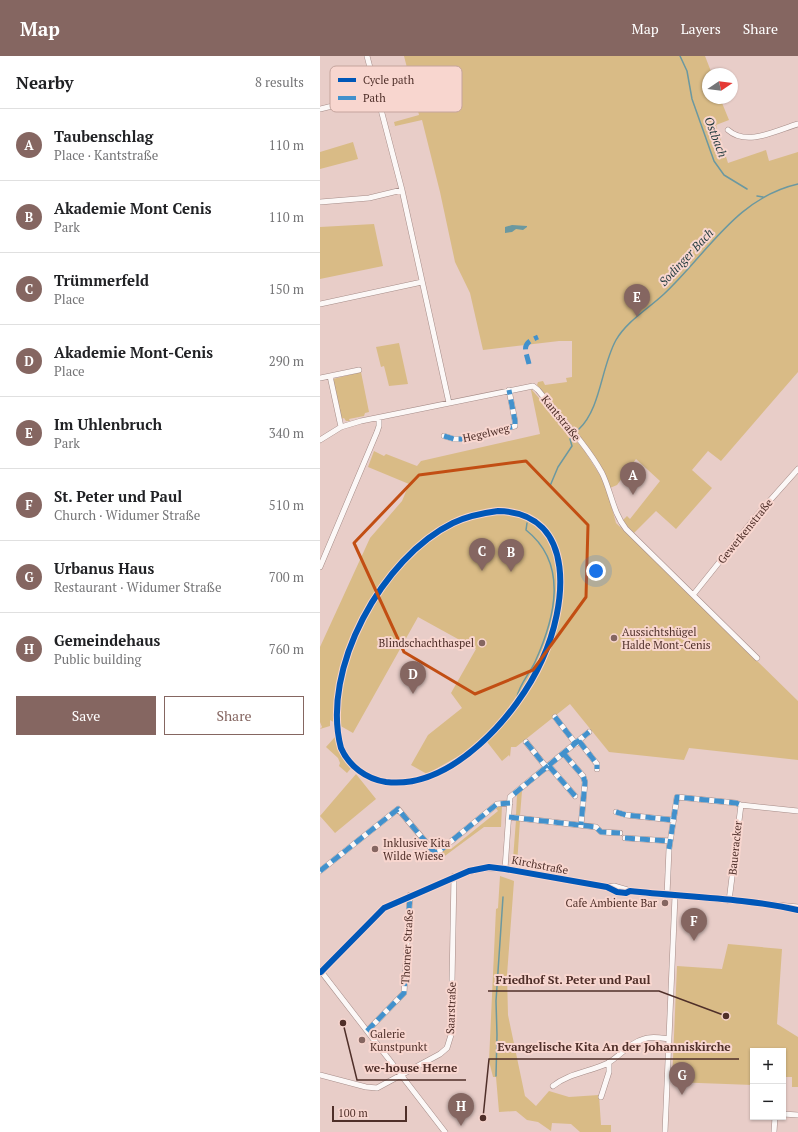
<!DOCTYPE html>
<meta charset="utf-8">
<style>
body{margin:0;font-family:"PT Serif",serif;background:#f2f2f2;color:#202124}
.controls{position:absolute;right:12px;bottom:12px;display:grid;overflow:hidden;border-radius:0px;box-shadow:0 1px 3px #0004}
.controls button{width:36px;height:36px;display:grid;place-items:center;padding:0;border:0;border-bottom:1px solid #e0e0e0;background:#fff;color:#202124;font:20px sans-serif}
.compass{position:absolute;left:382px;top:12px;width:36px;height:36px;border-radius:50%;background:#fff;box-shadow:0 1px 3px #0004;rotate:77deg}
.scale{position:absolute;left:12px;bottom:10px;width:75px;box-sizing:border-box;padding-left:4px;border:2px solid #4f2f29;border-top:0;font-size:11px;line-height:14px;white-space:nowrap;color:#4f2f29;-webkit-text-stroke:3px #f8d6cf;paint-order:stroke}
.you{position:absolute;left:276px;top:515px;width:14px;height:14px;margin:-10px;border:3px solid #fff;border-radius:50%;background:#1a73e8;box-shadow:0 0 0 6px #1a73e833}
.badge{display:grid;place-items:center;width:26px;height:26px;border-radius:50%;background:#856661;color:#fff;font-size:13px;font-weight:700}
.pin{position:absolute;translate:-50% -33px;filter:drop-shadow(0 1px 2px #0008)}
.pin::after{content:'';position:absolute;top:21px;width:14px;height:12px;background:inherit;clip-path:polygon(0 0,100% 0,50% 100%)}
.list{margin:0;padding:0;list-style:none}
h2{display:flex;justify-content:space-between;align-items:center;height:52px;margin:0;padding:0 16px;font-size:17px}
h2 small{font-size:13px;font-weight:400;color:#757577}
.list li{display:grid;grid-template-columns:26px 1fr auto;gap:12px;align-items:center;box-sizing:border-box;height:72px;padding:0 16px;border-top:1px solid #e0e0e0}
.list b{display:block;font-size:15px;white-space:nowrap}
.list p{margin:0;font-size:13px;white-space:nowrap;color:#757577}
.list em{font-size:13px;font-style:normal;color:#757577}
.actions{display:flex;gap:8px;padding:12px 16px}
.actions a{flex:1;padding:9px 0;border:1px solid #856661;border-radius:0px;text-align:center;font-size:14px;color:#856661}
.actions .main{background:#856661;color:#fff}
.map{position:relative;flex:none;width:478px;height:1076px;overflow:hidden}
header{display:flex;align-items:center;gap:24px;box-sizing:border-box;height:56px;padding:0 20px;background:#856661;color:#fff}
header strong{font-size:19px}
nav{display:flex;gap:22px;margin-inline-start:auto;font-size:14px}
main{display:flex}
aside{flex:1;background:#fff}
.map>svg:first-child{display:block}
</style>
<header>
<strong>Map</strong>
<nav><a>Map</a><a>Layers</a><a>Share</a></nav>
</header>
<main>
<aside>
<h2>Nearby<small>8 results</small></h2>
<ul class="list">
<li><span class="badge">A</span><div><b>Taubenschlag</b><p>Place · Kantstraße</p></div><em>110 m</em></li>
<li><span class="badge">B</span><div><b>Akademie Mont Cenis</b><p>Park</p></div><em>110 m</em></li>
<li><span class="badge">C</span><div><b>Trümmerfeld</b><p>Place</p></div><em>150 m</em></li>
<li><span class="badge">D</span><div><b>Akademie Mont-Cenis</b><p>Place</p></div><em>290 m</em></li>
<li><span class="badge">E</span><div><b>Im Uhlenbruch</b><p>Park</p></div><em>340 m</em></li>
<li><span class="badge">F</span><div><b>St. Peter und Paul</b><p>Church · Widumer Straße</p></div><em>510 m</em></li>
<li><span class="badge">G</span><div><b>Urbanus Haus</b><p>Restaurant · Widumer Straße</p></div><em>700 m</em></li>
<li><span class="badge">H</span><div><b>Gemeindehaus</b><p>Public building</p></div><em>760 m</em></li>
</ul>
<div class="actions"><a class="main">Save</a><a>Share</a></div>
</aside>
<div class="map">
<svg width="478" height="1076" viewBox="0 0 478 1076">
<rect width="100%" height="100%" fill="#e8cdc8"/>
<path fill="#d9bb86" d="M84 0H385L392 18H388V42H400L409 64 396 69 408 107 446 94 449 105 478 96V316L401 405 388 395 372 414 392 432 356 473 336 455 314 477 302 465 307 460 310 463 340 425 316 403 297 429 290 432 262 384 217 329 218 326 223 325 225 329 247 326 246 322 252 321V285H239L163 294 150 237 135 206 120 136 102 64 71 71 75 70 74 66 99 59Z
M33 86 38 103 0 113V96Z
M54 168 63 210 0 223V171Z
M79 287 88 328 69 330 64 310 61 311 56 291Z
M41 316 49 356 45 357 44 360 29 363 30 365H26L24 362 21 363 13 323Z
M211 334H212L264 394 285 427 296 467 478 645V704L369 692 364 704 289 696 250 648 196 691H191L190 701 189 699 182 705 164 682 144 697 107 718 91 709 108 679 142 652 131 637 156 593 98 561 33 677 10 664V670L0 673 2 671 0 666V591L50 482 82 445 89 428 48 411 54 395 64 400 66 398 97 410 101 405 220 378Z
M15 681 20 696 32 711 27 717 19 710 20 707 18 702 6 691Z
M36 718 56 743 15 777 0 760Z
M202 735 200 760 196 759 197 739Z
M182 749 181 771H164L118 805 114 801 127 791 131 793 178 755 175 751Z
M196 764H200L197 809 193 803Z
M180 820 194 825 187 919 188 959 205 1040 216 1050 229 1035 249 1041 279 1039 281 1069H291V1076H260L251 1068 232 1067 231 1075 218 1066 207 1064 196 1055 179 1056 176 1021H173L169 1005 176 853 178 852Z
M408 888 462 893 457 968 478 981V1031H472V1021H463V995H433V1029L352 1026 357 910 402 913Z"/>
<path fill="#6b98a0" d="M192 169 207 170V171L203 174 196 173 192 176 185 177V171Z"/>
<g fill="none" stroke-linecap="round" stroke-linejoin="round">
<path stroke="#6b98a0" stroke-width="1.5" d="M360 0 367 15 372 43 394 105 404 119 427 133
M437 140 443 141
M259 373C281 352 281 311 296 284 307 265 328 253 344 238 387 198 416 142 478 128
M230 430 238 411 252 390 250 383 251 382
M197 641C199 629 210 617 215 606 235 562 249 508 206 474L207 467
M176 1020 177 979 176 945 183 841"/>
<defs>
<path id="street" d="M47 0 82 134 129 347
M0 53 57 39
M408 74C427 91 457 74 478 68
M0 146 49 142 82 134
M0 248 102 226
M10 320 21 371
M0 322 39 314
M124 380 134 383H142L195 370V365L189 334
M0 384 21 371 41 365 213 330 218 334C239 360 266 388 282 417 291 435 293 457 306 473L437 602
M0 511 57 376 59 370V362
M373 539 437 459 478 413
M235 661 256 688
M259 685 277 708V713
M206 686 227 712
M244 698 263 720 265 726 261 769
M229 710 255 740
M296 756 306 759 353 764
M189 761 276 771 281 776 300 777
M305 782 350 785
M185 813 190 741 269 676
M0 815 78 753 115 797 118 796 177 748 190 747
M287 831 294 830 311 835 478 851
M347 839 349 793 357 741 416 747 421 749
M409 845 421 749 478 755
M0 914 125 1076
M0 916 64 852 141 818 164 812 185 813 287 831C293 836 303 838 310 835
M47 975 84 937 90 839
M0 1019 46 1031 57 1032 120 998 127 992 131 979 134 820
M233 1030C249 1017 270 1016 288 1007 300 1000 309 987 324 983 331 980 341 982 349 983
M281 1041 289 1016V1006
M463 1058 478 1059
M345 1076 355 840
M454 1076 455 1061"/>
</defs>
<use href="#street" stroke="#a58c88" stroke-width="6"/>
<use href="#street" stroke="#fcf8f7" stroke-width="5"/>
<path stroke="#4291cc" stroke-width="5" stroke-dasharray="10 5" stroke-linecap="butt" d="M209 308C205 292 201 288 218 281
M124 380 134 383H142L195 370V365L189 334
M178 455C259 457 246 552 222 604 198 658 132 734 66 726 46 723 29 710 21 692 0 613 63 501 133 467 147 460 163 457 178 455Z
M235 661 256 688
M259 685 277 708V713
M206 686 227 712
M244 698 263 720 265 726 261 769
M229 710 255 740
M194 738 269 676
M296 756 306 759 353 764
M189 761 276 771 281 776 300 777
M305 782 350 785
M349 793 357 741 416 747 421 749
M0 815 78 753 115 797 118 796 177 748 190 747
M47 975 84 937 90 839"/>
<defs>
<path id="cycleway" d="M178 455C259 457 246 552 222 604 198 658 132 734 66 726 46 723 29 710 21 692 0 613 63 501 133 467 147 460 163 457 178 455Z
M1 916 64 852 149 815 169 811 185 813 287 831 297 836 306 837 310 835C365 841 425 842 478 854"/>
</defs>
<use href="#cycleway" stroke="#f8d6cf" stroke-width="8"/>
<use href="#cycleway" stroke="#0057b8" stroke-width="6"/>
</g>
<path fill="none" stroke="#c24e13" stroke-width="3" stroke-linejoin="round" d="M206 405 268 469 266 541 213 614 155 638 84 596 34 487 99 419Z"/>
<g fill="#856661" stroke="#f8d6cf" stroke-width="1.5">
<circle cx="294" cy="582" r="4"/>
<circle cx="162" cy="587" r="4"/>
<circle cx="55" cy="793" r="4"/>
<circle cx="345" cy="847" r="4"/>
<circle cx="42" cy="984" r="4"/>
</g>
<g text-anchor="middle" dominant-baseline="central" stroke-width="4" stroke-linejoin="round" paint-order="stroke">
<g font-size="11" fill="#4f2f29" stroke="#f8d6cf">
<text transform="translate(241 362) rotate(51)">Kantstraße</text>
<text transform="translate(166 377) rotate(-13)">Hegelweg</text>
<text transform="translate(425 475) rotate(-51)">Gewerkenstraße</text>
<text transform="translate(415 792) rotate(-84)">Baueracker</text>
<text transform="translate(220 809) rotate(11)">Kirchstraße</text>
<text transform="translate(87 891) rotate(-87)">Thorner Straße</text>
<text transform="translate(131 952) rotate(-88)">Saarstraße</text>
</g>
<g font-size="11" fill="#4f2f29" stroke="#f8d6cf" text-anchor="start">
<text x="302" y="576">Aussichtshügel<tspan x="302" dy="13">Halde Mont-Cenis</tspan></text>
<text x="154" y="587" text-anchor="end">Blindschachthaspel</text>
<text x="63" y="787">Inklusive Kita<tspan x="63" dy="13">Wilde Wiese</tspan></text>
<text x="337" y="847" text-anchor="end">Cafe Ambiente Bar</text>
<text x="50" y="978">Galerie<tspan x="50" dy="13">Kunstpunkt</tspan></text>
</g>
<g font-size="12" font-style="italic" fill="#1f383c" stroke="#f8d6cf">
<text transform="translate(396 81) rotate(69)">Ostbach</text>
<text transform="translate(366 201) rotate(-47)">Sodinger Bach</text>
</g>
</g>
<rect x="10" y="10" width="132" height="46" rx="6" fill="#f8d6cf" stroke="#c5a49d" stroke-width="1"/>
<rect x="18" y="22" width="18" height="4" fill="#0057b8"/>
<rect x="18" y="40" width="18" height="4" fill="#4291cc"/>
<g font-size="11" fill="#4f2f29">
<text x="43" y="28">Cycle path</text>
<text x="43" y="46">Path</text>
</g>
<path fill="none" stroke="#4f2f29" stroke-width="1.5" d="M406 960L339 935H168M163 1062L169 1003H419M23 967L37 1024H146"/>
<g fill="#4f2f29" stroke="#f8d6cf" stroke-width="1.5">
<circle cx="406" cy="960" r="4"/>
<circle cx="163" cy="1062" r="4"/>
<circle cx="23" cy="967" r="4"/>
</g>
<g font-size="12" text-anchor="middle" font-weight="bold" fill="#4f2f29" stroke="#f8d6cf" stroke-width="4" stroke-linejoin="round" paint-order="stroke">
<text x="253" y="928">Friedhof St. Peter und Paul</text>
<text x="294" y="995">Evangelische Kita An der Johanniskirche</text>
<text x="91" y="1016">we-house Herne</text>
</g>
</svg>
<div class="controls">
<button>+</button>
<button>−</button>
</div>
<svg class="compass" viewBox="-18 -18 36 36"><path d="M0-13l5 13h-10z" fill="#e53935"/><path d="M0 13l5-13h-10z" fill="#757577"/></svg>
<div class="scale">100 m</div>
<div class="you"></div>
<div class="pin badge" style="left:313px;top:439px">A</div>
<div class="pin badge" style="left:191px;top:516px">B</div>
<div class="pin badge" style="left:162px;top:515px">C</div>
<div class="pin badge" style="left:93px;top:638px">D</div>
<div class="pin badge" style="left:317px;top:261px">E</div>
<div class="pin badge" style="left:374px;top:885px">F</div>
<div class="pin badge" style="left:362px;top:1039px">G</div>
<div class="pin badge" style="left:141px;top:1070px">H</div>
</div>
</main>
